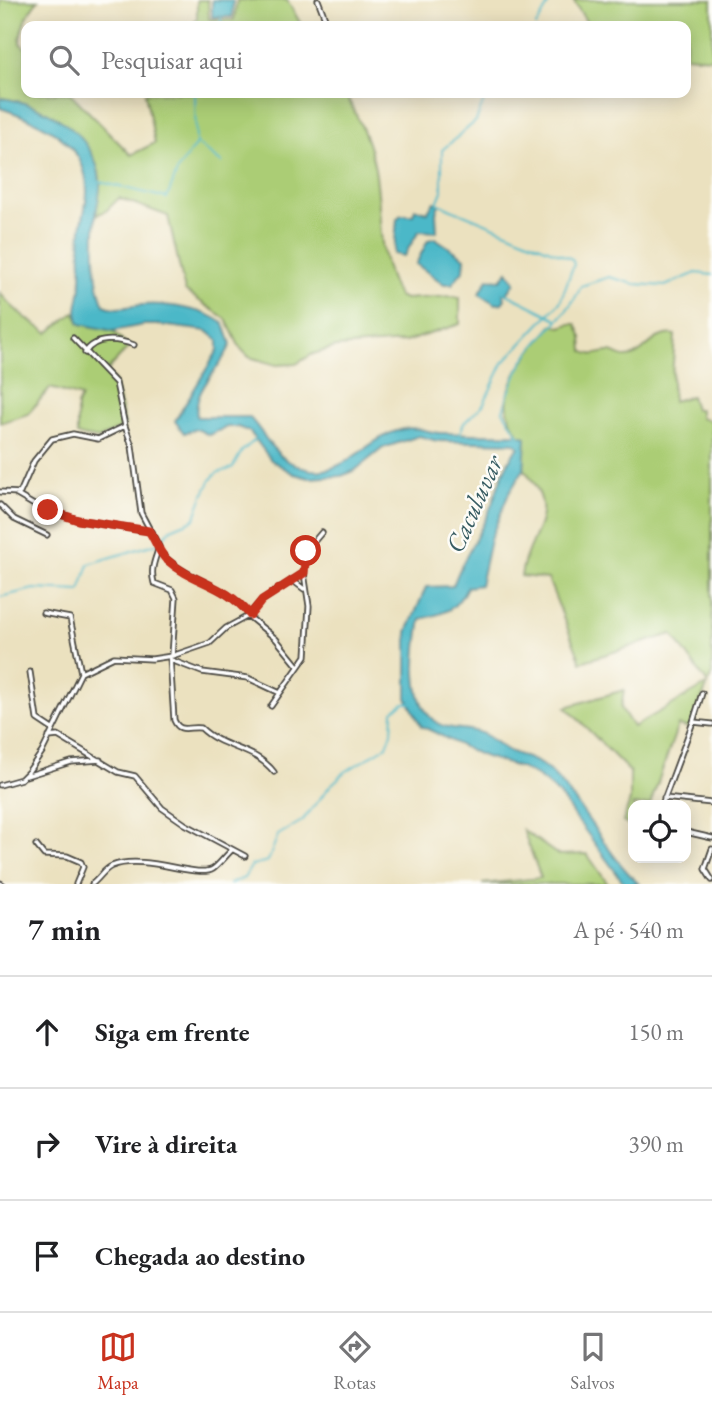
<!DOCTYPE html>
<html lang="pt">
<meta charset="utf-8">
<style>
body{margin:0;font-family:"EB Garamond",serif;background:#f2f2f2;color:#202124}
.controls{position:absolute;right:21px;bottom:21px;display:grid;overflow:hidden;border-radius:14px;box-shadow:0 4px 18px #0003}
.controls button{width:63px;height:63px;display:grid;place-items:center;padding:0;border:0;border-bottom:2px solid #e0e0e0;background:#fff;color:#202124;font:35px sans-serif}
.stop{position:absolute;width:21px;height:21px;margin:-16px;border:5px solid #c8321e;border-radius:50%;background:#fff}
.stop.end{background:#c8321e;border-color:#fff;box-shadow:0 2px 7px #0008}
.list{margin:0;padding:0;list-style:none}
h2{display:flex;justify-content:space-between;align-items:center;height:91px;margin:0;padding:0 28px;font-size:30px}
h2 small{font-size:23px;font-weight:400;color:#757577}
.list li{display:grid;grid-template-columns:46px 1fr auto;gap:21px;align-items:center;box-sizing:border-box;height:112px;padding:0 28px;border-top:2px solid #e0e0e0}
.list b{display:block;font-size:26px;white-space:nowrap}
.list em{font-size:23px;font-style:normal;color:#757577}
.icon{flex:none;width:38px;height:38px;fill:none;stroke:currentColor;stroke-width:2;stroke-linecap:round;stroke-linejoin:round}
.map{position:relative;flex:none;width:712px;height:884px;overflow:hidden}
.search{position:absolute;background:#fff;box-shadow:0 4px 18px #0003;left:21px;right:21px;top:21px;height:77px;display:flex;align-items:center;gap:18px;box-sizing:border-box;padding:0 24px;border-radius:14px;color:#757577;font-size:26px}
.sheet{height:427px;background:#fff}
nav{display:flex;justify-content:space-around;align-items:center;box-sizing:border-box;height:98px;border-top:2px solid #e0e0e0;background:#fff;font-size:19px;color:#757577}
nav a{display:grid;justify-items:center;gap:4px}
nav .on{color:#c8321e}
.map>svg:first-child{display:block}
</style>
<div class="map">
<svg width="712" height="884" viewBox="0 0 712 884">
<rect width="100%" height="100%" fill="#fdfcf7"/>
<filter id="ink" filterUnits="userSpaceOnUse"><feTurbulence type="fractalNoise" baseFrequency=".0143" numOctaves="2"/><feDisplacementMap in="SourceGraphic" scale="14" xChannelSelector="R" yChannelSelector="G"/><feConvolveMatrix kernelMatrix="1 2 1 2 8 2 1 2 1" color-interpolation-filters="sRGB"/></filter>
<filter id="wash" filterUnits="userSpaceOnUse"><feTurbulence type="fractalNoise" baseFrequency=".00686" numOctaves="4" result="noise"/><feDisplacementMap in="SourceGraphic" scale="28" xChannelSelector="R" yChannelSelector="G"/><feGaussianBlur stdDeviation="1.57" result="paint"/><feColorMatrix in="noise" values="0 0 0 0 0 0 0 0 0 0 0 0 0 0 0 0 0 1.4 0 .05"/><feComposite in="paint" operator="in"/></filter>
<g filter="url(#wash)">
<rect width="100%" height="100%" fill="#ebe1bf"/>
<path fill="#abcd75" stroke="#6b7c50" stroke-width="2" d="M0 0H38C27 13 21 26 20 43L26 49V93H70L131 155 155 143 145 93H345C358 118 370 141 375 169 383 215 375 252 398 296L405 299 452 296 460 298V324L405 342 336 347 313 354 296 364 277 365 249 357 240 348 226 319 185 291 168 216 119 198 106 211 96 215C98 200 102 186 99 172 88 132 38 102 0 98Z
M197 0H208L209 19 234 20 237 0H287L302 26H192L197 18Z
M573 0H712V58L686 56V26H589Z
M0 293C14 311 29 320 48 333L75 312 80 324 113 331 129 347 106 372 114 381 125 426 98 439 77 435V405L81 397 50 388 28 414 0 423Z
M569 324H576L582 337 583 351C594 358 598 352 610 352 615 352 620 357 626 357 644 358 651 331 675 335 674 359 670 378 673 401L691 396 695 409H700V418L712 421V674L690 728 678 725 650 805H633V828L623 822 630 800V772L566 707 624 690 621 708 633 727 708 684 672 634 581 662 548 579 521 576C527 530 564 518 524 469L526 437 516 434 518 432C488 396 528 354 553 325L561 327Z
M523 830 558 855 587 854 608 884H482L541 878Z"/>
<path fill="#4cb8c8" stroke="#3c727a" stroke-width="2" d="M212 0H233L232 17H212Z
M0 98C44 103 96 133 100 182 101 192 97 203 96 214 94 241 93 280 104 305 117 311 128 306 142 305 165 303 206 309 224 324L231 344C222 368 192 388 197 417H249C263 431 270 450 288 461 339 492 359 438 404 429 417 426 427 432 440 433 466 434 491 435 516 434L526 437 524 469 509 493 490 540 480 585 467 587C456 610 446 613 421 619 416 648 407 706 439 724 450 730 468 728 481 733 491 737 498 745 507 750 519 756 536 759 546 768 583 802 603 850 639 884H625C608 863 593 840 577 820 570 811 566 802 558 794 531 766 517 768 483 756 461 747 442 735 421 726L407 698V632L426 587 453 586C462 560 476 540 487 516 498 493 501 466 519 447L515 443 437 441 419 436 383 448 354 471 341 476 309 478 294 474 271 460 250 432 238 427H227L209 435 197 429 184 433 175 421 218 350V340L207 331 160 325H143L113 331 80 324C73 308 81 300 81 283 82 265 79 247 81 229 83 216 87 204 87 191 87 141 40 121 0 108Z
M434 202 439 204 436 213 437 232 419 231 404 256 394 254 397 219 401 215H413L415 209 427 212Z
M435 238 465 258 464 269 452 284H444L416 264 428 240Z
M508 271 515 282 507 294 503 293 505 299 502 303 496 304 479 294 488 279 501 280Z"/>
<g fill="none" stroke-linecap="round" stroke-linejoin="round">
<path stroke="#4cb8c8" stroke-width="2" d="M221 18V26
M536 26 551 0
M197 144 222 163
M100 182 167 198 178 169 196 144 195 93
M503 292 557 319
M459 435 464 423 483 405 503 363 560 302 574 264 572 259 437 203 442 191V150L476 121 487 93
M520 437 503 411C508 393 514 376 524 360 541 334 569 315 581 286L609 277 635 284 665 286 696 273 712 275
M0 597 34 589 80 591 89 564 158 543 171 529 195 519C197 509 209 478 217 473 222 471 228 471 233 467L242 451 255 440
M230 884 244 878 252 865 268 861 278 835 302 821 331 785 345 772 387 746 392 733 393 711 404 703H410"/>
</g>
</g>
<g filter="url(#ink)">
<g fill="none" stroke-linecap="round" stroke-linejoin="round">
<defs>
<path id="street" d="M318 0 328 26
M73 338 116 383 125 426
M85 353C95 336 118 339 134 345
M0 492 20 493 34 461 52 439 73 434 98 439 125 426 132 446 141 513 159 547C155 560 150 569 154 583L172 590 176 598 172 656 152 659 114 657 81 673 42 752 28 772 21 779 0 785
M17 495 34 505 78 520 148 531
M0 505 14 519 47 535
M159 551C186 582 224 582 250 615
M292 580 304 589
M43 613 70 618 81 673
M248 616 276 639 298 666
M172 656 210 643 226 628 248 616 262 600 304 573
M170 657 174 720C180 734 189 726 201 728 222 749 255 747 274 772
M171 660 202 672 248 678 280 693
M30 672 37 719 52 729
M271 706 306 656 309 606 304 573 306 551 322 532
M693 722 702 693
M49 737 58 736 118 772 135 776 162 808 185 824 245 856
M26 776 71 762 100 760
M664 798 712 803
M662 805 693 722 712 724
M686 832 712 838
M36 845 44 855 67 856 81 862 83 867 76 884
M712 849 705 869 712 880
M0 883 2 884
M92 884C100 878 104 869 112 866 144 853 198 879 213 869 219 865 226 855 232 850"/>
</defs>
<use href="#street" stroke="#484641" stroke-width="7"/>
<use href="#street" stroke="#fff" stroke-width="3.5"/>
</g>
</g>
<g fill="none" stroke-linecap="round" stroke-linejoin="round" filter="url(#ink)">
<path stroke="#c8321e" stroke-width="9" d="M48 510 78 520 149 531C156 541 158 551 166 559 195 585 223 582 250 615L262 600 304 573 306 551"/>
</g>
<g text-anchor="middle" dominant-baseline="central" stroke-width="5" stroke-linejoin="round" paint-order="stroke">
<g font-size="26" font-style="italic" fill="#375c62" stroke="#fdfcf7">
<text transform="translate(474 504) rotate(-66)">Caculuvar</text>
</g>
</g>
</svg>
<div class="controls">
<button><svg class="icon" aria-label="locate" viewBox="0 0 24 24"><circle cx="12" cy="12" r="6"/><path d="M12 2v4M12 18v4M2 12h4M18 12h4"/></svg></button>
</div>
<div class="stop" style="left:306px;top:551px"></div>
<div class="stop end" style="left:48px;top:510px"></div>
<div class="search"><svg class="icon" aria-label="search" viewBox="0 0 24 24"><circle cx="10" cy="10" r="6"/><path d="M15 15l6 6"/></svg>Pesquisar aqui</div>
</div>
<section class="sheet">
<h2>7 min<small>A pé · 540 m</small></h2>
<ul class="list">
<li><svg class="icon" aria-label="ahead" viewBox="0 0 24 24"><path d="M12 20V5M6 11l6-6 6 6"/></svg><div><b>Siga em frente</b></div><em>150 m</em></li>
<li><svg class="icon" aria-label="right" viewBox="0 0 24 24"><path d="M7 20v-9h11M14 6l5 5-5 5"/></svg><div><b>Vire à direita</b></div><em>390 m</em></li>
<li><svg class="icon" aria-label="arrive" viewBox="0 0 24 24"><path d="M6 21V4h12l-3 4 3 4H6"/></svg><div><b>Chegada ao destino</b></div></li>
</ul>
</section>
<nav>
<a class="on"><svg class="icon" aria-label="map" viewBox="0 0 24 24"><path d="M3 6l6-2 6 2 6-2v14l-6 2-6-2-6 2zM9 4v14M15 6v14"/></svg>Mapa</a>
<a><svg class="icon" aria-label="directions" viewBox="0 0 24 24"><path d="M12 3l9 9-9 9-9-9zM9 14v-3h6M13 9l2 2-2 2"/></svg>Rotas</a>
<a><svg class="icon" aria-label="saved" viewBox="0 0 24 24"><path d="M7 4h10v16l-5-4-5 4z"/></svg>Salvos</a>
</nav>
